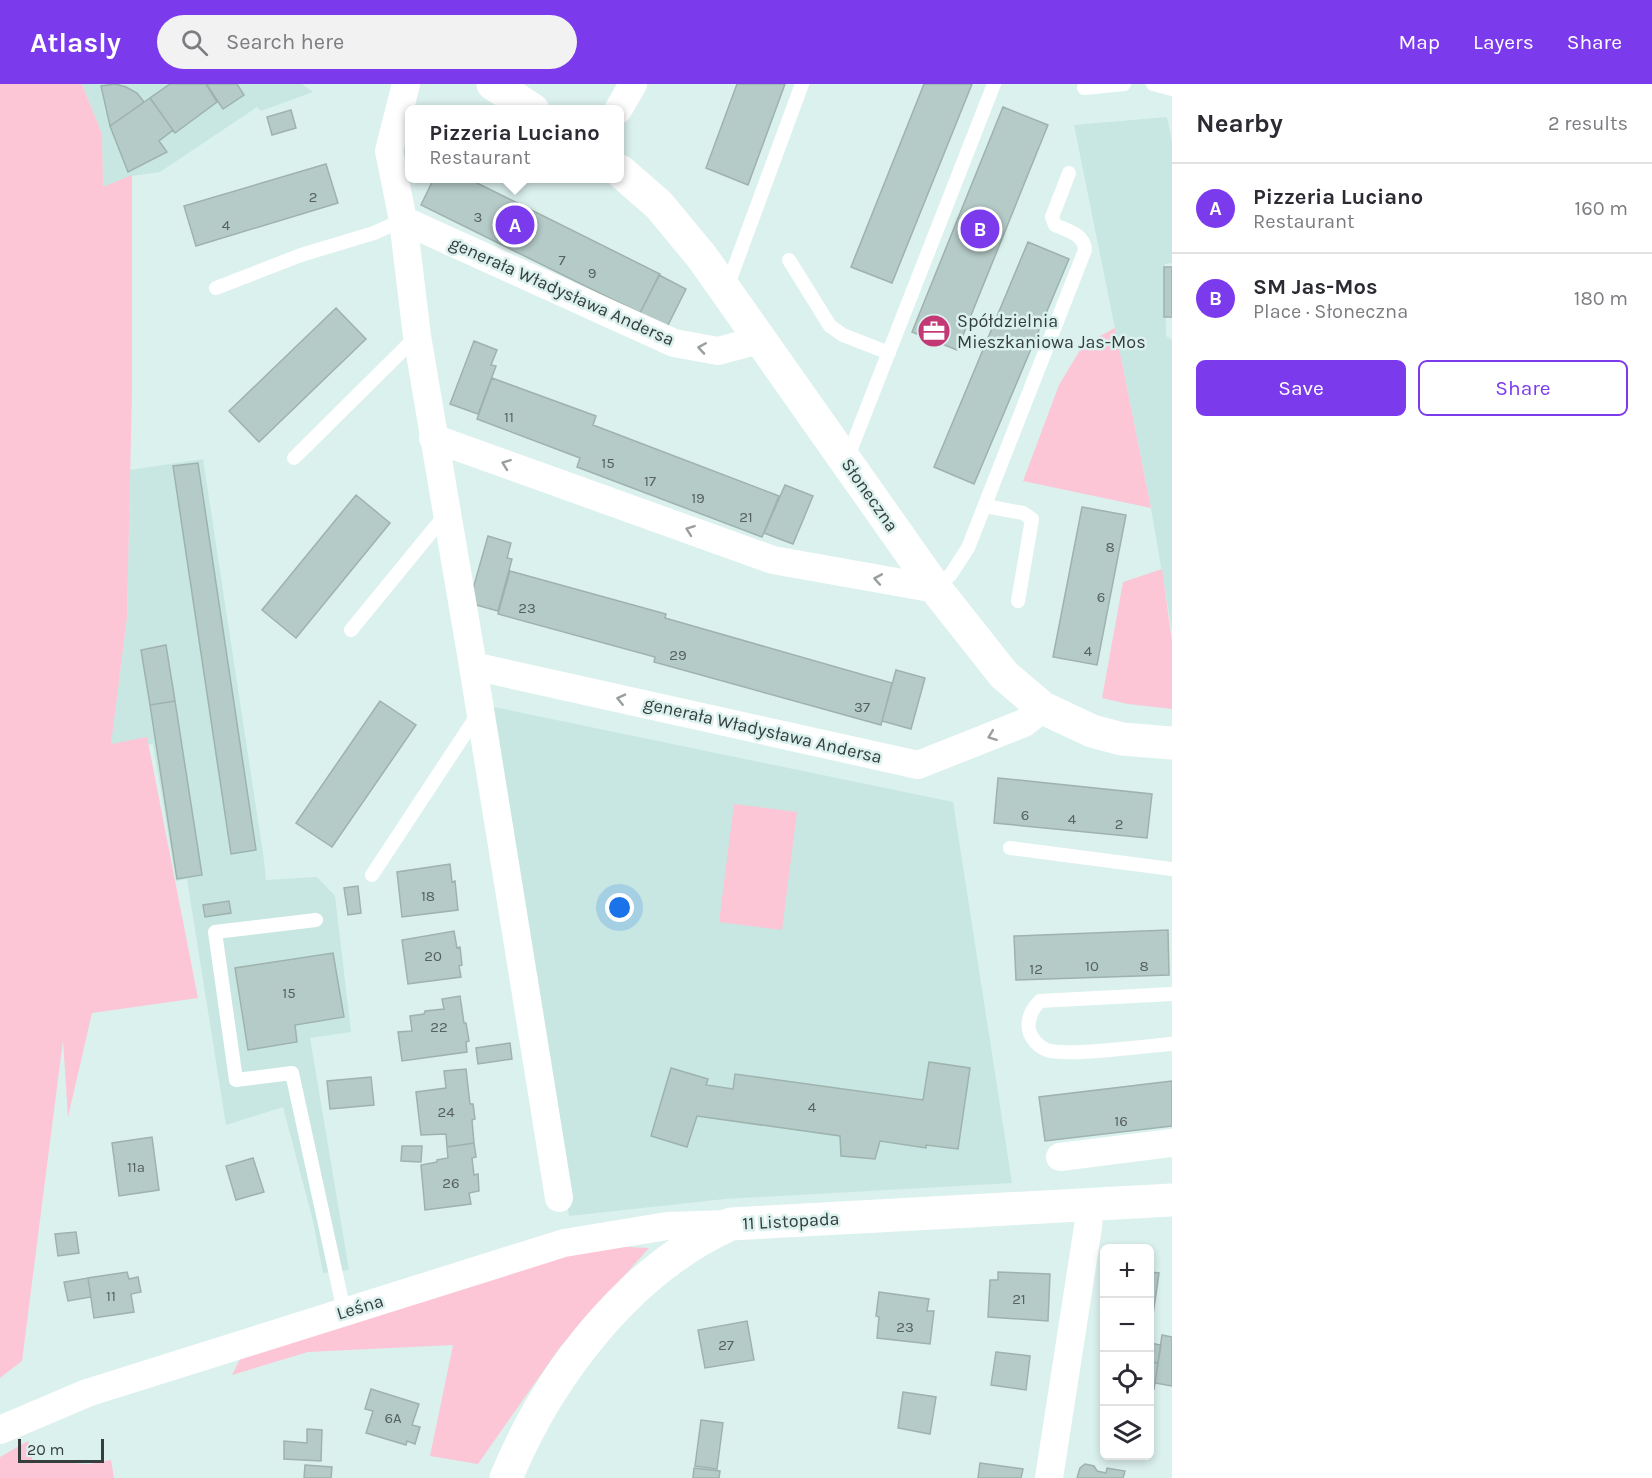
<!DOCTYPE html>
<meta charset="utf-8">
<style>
body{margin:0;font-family:Karla,sans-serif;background:#f2f2f3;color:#2b2b33}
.controls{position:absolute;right:18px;bottom:18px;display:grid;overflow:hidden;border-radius:9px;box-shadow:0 3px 9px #0003}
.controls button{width:54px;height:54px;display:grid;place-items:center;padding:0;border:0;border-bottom:2px solid #e1e1e2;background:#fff;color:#2b2b33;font:30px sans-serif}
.scale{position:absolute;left:18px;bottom:15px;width:86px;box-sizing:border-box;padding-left:6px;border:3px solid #363e3d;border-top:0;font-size:16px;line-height:21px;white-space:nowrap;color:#363e3d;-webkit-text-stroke:4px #dbf1ed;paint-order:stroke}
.you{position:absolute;left:620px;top:824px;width:21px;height:21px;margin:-15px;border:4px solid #fff;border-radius:50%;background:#1a73e8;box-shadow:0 0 0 9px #1a73e833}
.badge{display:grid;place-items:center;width:39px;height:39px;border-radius:50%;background:#7c3aed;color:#fff;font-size:20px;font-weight:700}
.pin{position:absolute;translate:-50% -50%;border:3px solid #fff;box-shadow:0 2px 6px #0006}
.popup{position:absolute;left:405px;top:21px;width:219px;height:78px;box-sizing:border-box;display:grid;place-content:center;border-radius:9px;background:#fff;filter:drop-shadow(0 2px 4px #0005);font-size:20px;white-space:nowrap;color:#7c7c81}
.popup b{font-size:22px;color:#2b2b33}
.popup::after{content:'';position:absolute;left:50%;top:100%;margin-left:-12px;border:12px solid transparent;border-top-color:#fff}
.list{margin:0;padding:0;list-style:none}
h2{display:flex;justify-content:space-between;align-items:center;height:78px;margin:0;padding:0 24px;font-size:26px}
h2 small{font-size:20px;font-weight:400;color:#7c7c81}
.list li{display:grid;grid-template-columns:39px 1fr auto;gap:18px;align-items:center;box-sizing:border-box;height:90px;padding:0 24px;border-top:2px solid #e1e1e2}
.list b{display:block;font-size:22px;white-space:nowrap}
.list p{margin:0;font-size:20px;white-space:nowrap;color:#7c7c81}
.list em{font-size:20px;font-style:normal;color:#7c7c81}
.actions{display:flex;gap:12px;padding:18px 24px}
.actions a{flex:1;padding:14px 0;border:2px solid #7c3aed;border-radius:9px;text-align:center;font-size:21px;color:#7c3aed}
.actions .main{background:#7c3aed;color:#fff}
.icon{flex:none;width:33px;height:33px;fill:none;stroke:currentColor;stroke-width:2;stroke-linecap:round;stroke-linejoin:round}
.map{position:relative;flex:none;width:1172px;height:1394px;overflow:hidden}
header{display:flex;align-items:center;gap:36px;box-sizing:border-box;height:84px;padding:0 30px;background:#7c3aed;color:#fff}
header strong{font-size:28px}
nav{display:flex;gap:33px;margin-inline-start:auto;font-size:21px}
.search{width:420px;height:54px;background:#f2f2f3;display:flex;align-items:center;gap:15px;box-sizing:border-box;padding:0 21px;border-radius:33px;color:#7c7c81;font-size:22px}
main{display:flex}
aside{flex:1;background:#fff}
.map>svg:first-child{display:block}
</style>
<header>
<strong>Atlasly</strong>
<div class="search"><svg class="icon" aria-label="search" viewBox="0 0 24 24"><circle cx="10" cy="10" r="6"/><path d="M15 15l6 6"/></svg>Search here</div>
<nav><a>Map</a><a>Layers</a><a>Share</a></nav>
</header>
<main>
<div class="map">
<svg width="1172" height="1394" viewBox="0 0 1172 1394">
<rect width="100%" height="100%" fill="#dbf1ed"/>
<path fill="#c8e7e2" d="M82 0H302L313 8 261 27 257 23 160 88 132 92 103 104 102 50Z
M1167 33 1172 58V179L1165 180 1166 252 1172 256V547L1151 424 1074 41Z
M203 375 264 776 266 796 317 793 335 812 351 948 310 954 349 1186 323 1189 313 1137 283 1023 226 1041 187 795 176 797 153 660 110 666 127 533 130 386Z
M489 622 953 718 1012 1099 725 1115 569 1132Z"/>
<path fill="#fcc6d7" d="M0 0H82L102 50 103 103 132 91V307L127 533 111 660 147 653 198 914 92 929 68 1033 63 956 22 1277 0 1294Z
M1115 244 1151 424 1023 397 1059 301 1083 261Z
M1162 485 1172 557V625L1128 620 1102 614 1123 498Z
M734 720 797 728 782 846 719 838Z
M607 1162 649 1164 560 1263 478 1380 430 1372 453 1261 308 1268 232 1291 243 1269 553 1172Z
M28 1357 33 1377 89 1380 111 1376 114 1394H0V1373Z"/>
<path fill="#b5cbc7" stroke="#9eb2ae" stroke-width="1.5" d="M115 0 126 3 137 9 144 18 110 42 101 2Z
M170 0H206L217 18 175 49 150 14Z
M209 0H237L244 11 223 25 207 1Z
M737 0H785L748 101 706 84Z
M924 0H972L892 199 851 183Z
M150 14 173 46 159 57 167 68 128 88 110 42Z
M1003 23 1048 41 957 266 912 248Z
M291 26 296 44 272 51 267 33Z
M326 80 338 119 196 162 184 122Z
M434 94H467L660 190 640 229 421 121Z
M1028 158 1069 175 974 400 934 383Z
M1164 183H1172V233H1164Z
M659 191 686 205 667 243 640 229Z
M336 224 366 255 259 358 229 327Z
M474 257 497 266 491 281 496 282 478 330 450 320Z
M492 294 596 332 593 341 779 412 762 453 577 383 580 374 477 335Z
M198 379 256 766 231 770 173 382Z
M785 401 813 412 793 460 764 449Z
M356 411 390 439 296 554 262 526Z
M1082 423 1126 431 1097 581 1053 573Z
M488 452 511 459 507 474 512 475 498 527 469 519Z
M510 487 666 530 665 534 892 599 881 641 654 578 655 573 498 530Z
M166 561 175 617 150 621 141 566Z
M896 586 925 594 911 645 882 637Z
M175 617 202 791 177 795 150 621Z
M380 617 416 641 332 763 296 739Z
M998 694 1152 710 1147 754 994 739Z
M450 780 452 798 455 797 458 826 402 833 397 788Z
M358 802 361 829 348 831 344 804Z
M229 817 231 829 205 833 203 821Z
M1168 846 1169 891 1016 896 1014 852Z
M454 847 457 864 460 863 462 881 459 882 461 893 408 900 402 856Z
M333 869 344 933 295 941 297 958 248 966 235 884Z
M460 912 464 939H466L469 957 466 958 467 968 402 977 398 948 412 947 410 932 424 930 425 927 444 925 442 915Z
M510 959 512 975 478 980 476 964Z
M929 978 970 984 958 1065 926 1061V1064L880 1057 875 1075 841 1072 840 1052 697 1032 687 1063 651 1052 671 984 708 995 706 1001 733 1005 735 990 923 1016Z
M466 985 470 1020H473L475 1035 472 1036 474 1059 447 1063 446 1050 421 1051 416 1008 446 1004 444 987Z
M371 993 374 1021 330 1025 327 997Z
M1172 997V1042L1045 1057 1039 1013Z
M152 1053 159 1106 119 1112 112 1059Z
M474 1059 476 1073 472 1074 474 1091 478 1090 479 1107 469 1109 471 1120 425 1126 421 1081 437 1078V1076L448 1074 447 1063Z
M402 1062H422L421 1078 401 1077Z
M253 1074 264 1108 236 1116 226 1082Z
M76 1148 79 1169 58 1172 55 1150Z
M127 1188 129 1195 138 1193 141 1208 131 1210 134 1228 94 1234 88 1194Z
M998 1188 1050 1190 1048 1237 988 1233 990 1196H998Z
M1150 1188 1159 1189 1153 1231 1150 1230Z
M88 1194 91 1213 68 1217 64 1198Z
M879 1208 929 1215 927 1227H934L930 1260 877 1254 879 1233 876 1232Z
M747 1237 754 1276 705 1284 698 1246Z
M1162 1251 1172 1253V1302L1155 1299Z
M1150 1259 1161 1261 1158 1279 1150 1278Z
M996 1268 1030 1272 1026 1306 991 1301Z
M1150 1278 1158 1279 1154 1305 1150 1304Z
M371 1305 419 1320 412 1341 420 1343 415 1360 407 1357 406 1361 366 1349 373 1327 365 1325Z
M903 1308 936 1313 930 1350 898 1344Z
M701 1336 723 1339 717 1385 695 1382Z
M307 1345 322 1346 321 1377 284 1375V1357L307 1359Z
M980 1379 1023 1385 1021 1394H978Z
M1085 1380 1094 1382 1097 1387 1106 1389 1107 1384 1125 1387 1123 1394H1077L1080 1384Z
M305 1381 332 1383 331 1394H304Z
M694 1384 720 1387 719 1394H693Z"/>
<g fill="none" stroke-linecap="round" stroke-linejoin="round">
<path stroke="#fff" stroke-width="14" d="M1153 0 1172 5
M1084 4 1124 0
M789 176 830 242 843 251 889 269
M216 204 301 171 374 149 403 136
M726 206 802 0
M294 374 416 253
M847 375 994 0
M985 422 1023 429 1032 435 1018 517
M936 505 951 490 968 464 1085 166C1084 150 1068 147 1055 141L1052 133 1069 89
M351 546 446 430
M1010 764 1172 785
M372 791 478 630
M316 836 215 848 236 996 292 989 344 1227
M1170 960C1147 962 1064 973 1047 966 1039 963 1031 955 1029 946 1027 934 1032 925 1040 917L1172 910"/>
<path stroke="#fff" stroke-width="28" d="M406 0 389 67 403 136 417 252 473 582 559 1114
M618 26 633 0
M403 136 674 259 718 267 759 256
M433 354 773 476 936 505
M473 582 918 681 1024 639 1043 624
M1060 1073 1172 1059
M0 1346 87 1309 564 1159 667 1142 731 1140
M1049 1394 1088 1143 1090 1120"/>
<path stroke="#fff" stroke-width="33" d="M493 0 533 26
M620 87 659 121 702 173 936 505 1004 591 1043 624 1092 647 1122 655 1172 659"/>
<path stroke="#fff" stroke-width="33" d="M506 1394C548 1292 628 1186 731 1140L1172 1116"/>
</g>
<defs><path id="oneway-chevron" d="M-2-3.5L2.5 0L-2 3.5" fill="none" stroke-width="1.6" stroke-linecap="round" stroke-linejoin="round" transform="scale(1.5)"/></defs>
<g stroke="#9a9e9e">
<use href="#oneway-chevron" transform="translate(702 264) rotate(-171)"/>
<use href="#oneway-chevron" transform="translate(506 380) rotate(-160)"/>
<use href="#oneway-chevron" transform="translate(690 446) rotate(-160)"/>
<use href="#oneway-chevron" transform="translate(878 495) rotate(-170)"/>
<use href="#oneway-chevron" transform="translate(621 615) rotate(-167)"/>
<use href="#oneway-chevron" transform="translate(992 652) rotate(159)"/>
</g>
<defs>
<symbol id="office-disc" viewBox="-11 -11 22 22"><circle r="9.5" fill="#c23975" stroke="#dbf1ed"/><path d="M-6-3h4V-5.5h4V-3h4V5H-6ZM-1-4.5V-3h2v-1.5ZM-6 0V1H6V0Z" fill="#fff"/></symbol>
</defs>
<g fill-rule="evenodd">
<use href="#office-disc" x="915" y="228" width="38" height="38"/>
</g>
<g text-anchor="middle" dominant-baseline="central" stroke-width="5" stroke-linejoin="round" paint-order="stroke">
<g font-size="15" fill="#566160">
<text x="313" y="113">2</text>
<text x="478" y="133">3</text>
<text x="226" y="141">4</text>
<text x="562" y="176">7</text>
<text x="592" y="189">9</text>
<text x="509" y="333">11</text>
<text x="608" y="379">15</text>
<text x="650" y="397">17</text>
<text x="698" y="414">19</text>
<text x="746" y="433">21</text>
<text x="1110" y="463">8</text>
<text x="1101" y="513">6</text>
<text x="527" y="524">23</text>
<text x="1088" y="567">4</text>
<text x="678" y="571">29</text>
<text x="862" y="623">37</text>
<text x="1025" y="731">6</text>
<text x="1072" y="735">4</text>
<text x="1119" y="740">2</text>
<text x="428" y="812">18</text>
<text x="433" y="872">20</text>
<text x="1092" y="882">10</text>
<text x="1144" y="882">8</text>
<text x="1036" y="885">12</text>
<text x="289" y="909">15</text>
<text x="439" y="943">22</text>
<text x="812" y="1023">4</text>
<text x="446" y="1028">24</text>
<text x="1121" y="1037">16</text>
<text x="136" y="1083">11a</text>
<text x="451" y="1099">26</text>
<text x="111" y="1212">11</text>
<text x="1019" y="1215">21</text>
<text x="905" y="1243">23</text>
<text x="726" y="1261">27</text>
<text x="393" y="1334">6A</text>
</g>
<g font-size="18" fill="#363e3d" stroke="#dbf1ed">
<text transform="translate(562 207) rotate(24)">generała Władysława Andersa</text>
<text transform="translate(870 411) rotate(55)">Słoneczna</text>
<text transform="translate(763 646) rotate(13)">generała Władysława Andersa</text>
<text transform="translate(791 1137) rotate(-3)">11 Listopada</text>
<text transform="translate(360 1223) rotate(-17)">Leśna</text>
</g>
<g font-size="18" fill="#363e3d" stroke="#dbf1ed" text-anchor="start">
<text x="957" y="237">Spółdzielnia<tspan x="957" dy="21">Mieszkaniowa Jas-Mos</tspan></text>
</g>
</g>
</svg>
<div class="controls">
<button>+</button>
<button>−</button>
<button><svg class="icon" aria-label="locate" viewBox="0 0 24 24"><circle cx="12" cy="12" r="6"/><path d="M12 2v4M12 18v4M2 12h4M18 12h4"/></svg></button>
<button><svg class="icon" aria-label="layers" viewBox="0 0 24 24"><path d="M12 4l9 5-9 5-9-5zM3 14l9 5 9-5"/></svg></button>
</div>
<div class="scale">20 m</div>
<div class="you"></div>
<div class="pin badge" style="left:515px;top:141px">A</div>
<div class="popup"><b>Pizzeria Luciano</b>Restaurant</div>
<div class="pin badge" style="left:980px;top:145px">B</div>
</div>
<aside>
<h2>Nearby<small>2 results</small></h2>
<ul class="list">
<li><span class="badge">A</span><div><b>Pizzeria Luciano</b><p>Restaurant</p></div><em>160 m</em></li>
<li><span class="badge">B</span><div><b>SM Jas-Mos</b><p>Place · Słoneczna</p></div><em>180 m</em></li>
</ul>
<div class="actions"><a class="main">Save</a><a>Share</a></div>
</aside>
</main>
